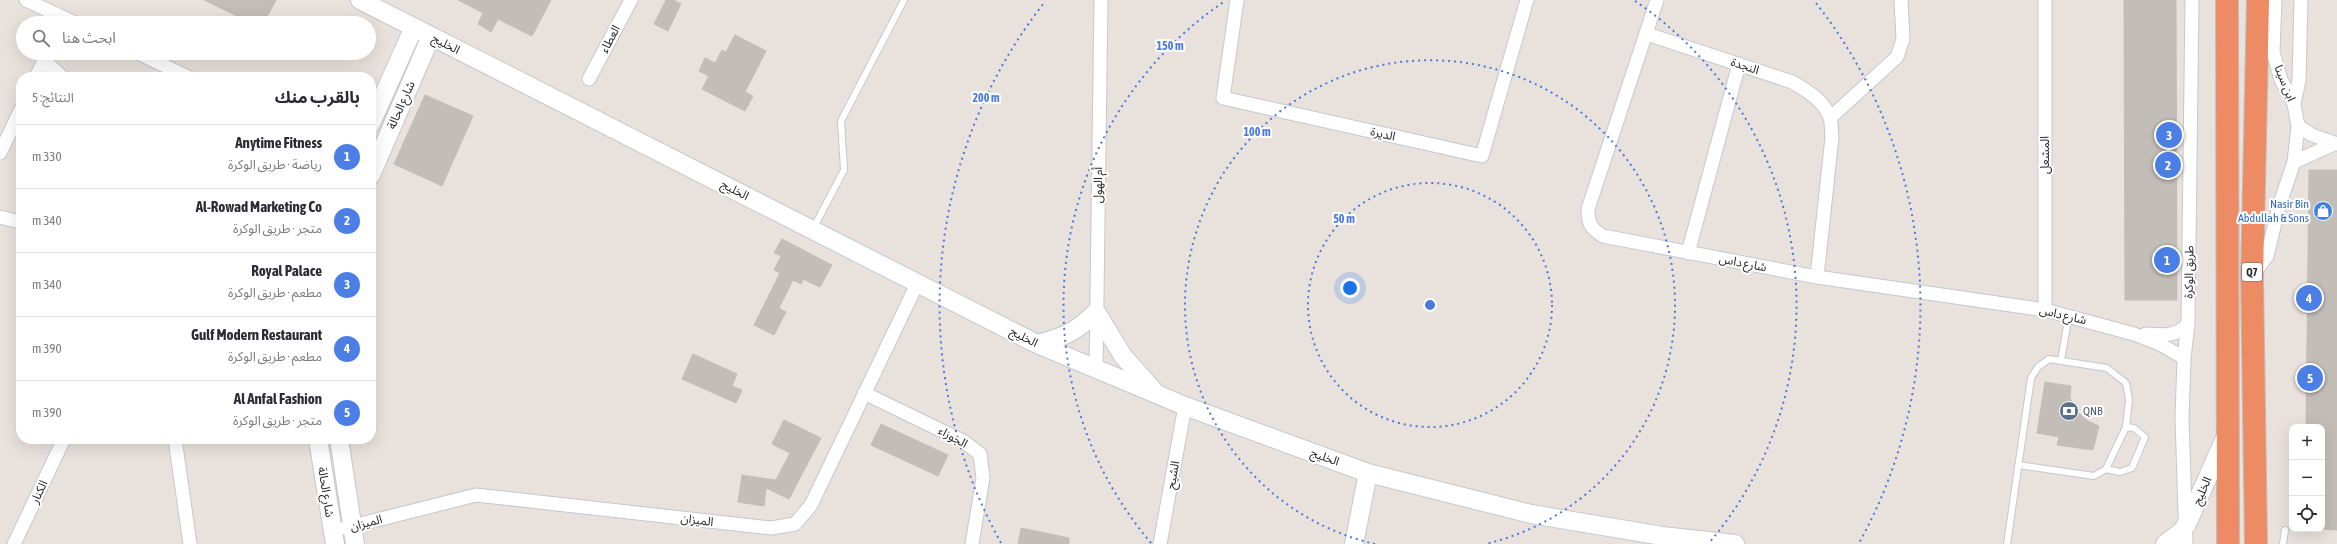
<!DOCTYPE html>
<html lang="ar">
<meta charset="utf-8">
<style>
body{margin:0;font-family:"Asap Condensed","Noto Sans Arabic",sans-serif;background:#f7f7f7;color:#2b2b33;direction:rtl}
.controls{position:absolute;right:12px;bottom:12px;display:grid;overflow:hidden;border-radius:8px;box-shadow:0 4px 16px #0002}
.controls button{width:36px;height:36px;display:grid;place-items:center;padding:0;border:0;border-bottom:1px solid #e1e1e2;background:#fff;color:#2b2b33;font:20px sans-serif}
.you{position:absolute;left:1350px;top:288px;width:14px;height:14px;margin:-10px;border:3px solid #fff;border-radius:50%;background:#1a73e8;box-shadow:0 0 0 6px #1a73e833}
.badge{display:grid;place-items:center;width:26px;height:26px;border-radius:50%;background:#4c7fe6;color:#fff;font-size:13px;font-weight:700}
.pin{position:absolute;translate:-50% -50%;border:2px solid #fff;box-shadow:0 1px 4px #0006}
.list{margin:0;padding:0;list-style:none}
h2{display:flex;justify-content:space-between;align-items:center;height:52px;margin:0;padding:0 16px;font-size:17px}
h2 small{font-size:13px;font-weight:400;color:#7c7c81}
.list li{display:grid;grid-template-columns:26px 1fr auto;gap:12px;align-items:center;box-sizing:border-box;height:64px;padding:0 16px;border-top:1px solid #e1e1e2}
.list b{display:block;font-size:15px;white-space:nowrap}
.list p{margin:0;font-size:13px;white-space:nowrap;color:#7c7c81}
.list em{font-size:13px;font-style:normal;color:#7c7c81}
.icon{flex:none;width:22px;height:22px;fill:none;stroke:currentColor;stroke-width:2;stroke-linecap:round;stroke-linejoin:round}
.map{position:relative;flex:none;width:2337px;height:544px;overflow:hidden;direction:ltr}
.search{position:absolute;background:#fff;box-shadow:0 4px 16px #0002;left:16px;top:16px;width:360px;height:44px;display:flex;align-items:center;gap:10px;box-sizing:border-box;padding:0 14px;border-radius:22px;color:#7c7c81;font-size:15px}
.panel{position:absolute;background:#fff;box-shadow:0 4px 16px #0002;left:16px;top:72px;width:360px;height:372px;border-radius:16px;direction:rtl}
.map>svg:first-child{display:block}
</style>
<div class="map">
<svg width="2337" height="544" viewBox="0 0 2337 544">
<rect width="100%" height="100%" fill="#e9e1dc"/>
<path fill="#c2bdb7" stroke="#c4bdb6" d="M204 0H276L264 23H251Z
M458 0H551L532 36 498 19 491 32 478 24 483 13Z
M666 0H674L681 4 668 31 654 24Z
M2124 0H2176L2177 300H2125Z
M735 35 766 51 745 92 753 96 745 111 702 89 709 76 699 71 705 58 715 63 722 50 726 52Z
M425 95 473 116 442 186 394 164Z
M2309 170H2337V530L2322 529V427H2306Z
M782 239 832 265 820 287 803 279 801 284 793 280 779 308 786 312 774 335 754 325 780 273 774 270 781 256 774 253Z
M693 354 737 374 732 386 742 390 736 403 682 379Z
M2045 382 2071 386 2070 397 2075 410 2088 421 2099 426 2093 450 2057 445 2059 437 2037 433Z
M784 420 821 438 789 499 766 488 764 506 738 502 742 475 776 480 790 453 772 444Z
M881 424 948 455 938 476 871 445Z
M1021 528 1069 538V544H1018Z"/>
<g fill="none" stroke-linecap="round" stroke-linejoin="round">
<defs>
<path id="lane" d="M813 229 844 170 841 121 904 0
M2061 360 2069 315
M2106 469 2120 472 2132 468 2145 437 2134 428 2126 427
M2007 544 2031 378 2038 367 2049 359 2107 368 2126 383 2129 400 2126 427 2106 469 2094 476 2018 465
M2283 544 2285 530"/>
<path id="street" d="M26 0 75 23
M1237 0 1223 98 1482 156 1527 0
M1657 0 1588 209C1588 223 1590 228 1603 236L1817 277 2045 310 2134 334 2160 344 2184 358
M2045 0V310
M2275 0 2273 52 2281 80 2294 104 2298 126 2312 135 2337 144
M1647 34 1792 82C1806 90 1825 101 1830 118 1832 124 1831 131 1832 137L1817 277
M138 53 188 77
M44 60 62 77
M36 77 48 53
M589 79 631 0
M2294 104 2299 80 2301 0
M1830 118 1897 57 1903 39 1901 0
M0 153 21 109
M2294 162 2298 126
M0 217 16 221 21 218
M1688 253 1739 64
M2252 276 2267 256 2279 206 2294 162 2334 144
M2146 334C2161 335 2177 337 2188 324
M1096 370 1101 0
M864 393 963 441 980 454 983 478 972 544
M175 439 190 544
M345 528 476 495 771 528 795 524 811 505 918 282
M14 544 64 439
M1160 544 1185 406
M2186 544 2182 417 2184 358 2188 324 2192 0"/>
<path id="secondary" d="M360 0 1037 344 1185 406 1368 473 1531 514 1662 536 1735 544
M371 123 414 27
M371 175 431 36
M1037 344C1064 337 1076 332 1096 312L1123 356 1153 390
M318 439 335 544
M339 439 355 544
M1354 544 1368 473
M2165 544 2181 532 2187 524 2226 436"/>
<path id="highway" d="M2227 0 2228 544
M2256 544 2252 276 2258 0"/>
</defs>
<use href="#lane" stroke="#c3c8d1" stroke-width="8"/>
<use href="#street" stroke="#c3c8d1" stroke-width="15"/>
<use href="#secondary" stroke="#c3c8d1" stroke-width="20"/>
<use href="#highway" stroke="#bebebe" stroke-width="24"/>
<use href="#lane" stroke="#fff" stroke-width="6"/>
<use href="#street" stroke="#fff" stroke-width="13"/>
<use href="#secondary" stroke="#fff" stroke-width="18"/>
<use href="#highway" stroke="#ec8b64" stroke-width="22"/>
</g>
<g fill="none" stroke="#4a7bdc" stroke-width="2" stroke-dasharray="2 4">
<circle cx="1430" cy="305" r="122"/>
<path d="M1375 544A245 245 0 1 1 1485 544"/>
<path d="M1151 543A367 367 0 0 1 1225 1M1635 1A367 367 0 0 1 1709 543"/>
<path d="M1001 543A490 490 0 0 1 1044 3M1816 3A490 490 0 0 1 1859 543"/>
</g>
<defs>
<symbol id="shop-disc" viewBox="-11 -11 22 22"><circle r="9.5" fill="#3f7fe0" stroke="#fff"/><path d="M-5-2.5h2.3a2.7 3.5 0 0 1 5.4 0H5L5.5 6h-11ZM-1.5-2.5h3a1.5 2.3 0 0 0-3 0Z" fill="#fff"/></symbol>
<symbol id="bank-disc" viewBox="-11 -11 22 22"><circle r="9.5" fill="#5c6f8a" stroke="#fff"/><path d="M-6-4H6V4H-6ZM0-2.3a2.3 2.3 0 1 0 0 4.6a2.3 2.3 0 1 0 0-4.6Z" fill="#fff"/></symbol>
</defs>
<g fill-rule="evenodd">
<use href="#shop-disc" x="2312" y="200" width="22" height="22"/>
<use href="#bank-disc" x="2058" y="400" width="22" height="22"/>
</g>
<g text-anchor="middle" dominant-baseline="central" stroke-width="4" stroke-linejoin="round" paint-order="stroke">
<rect fill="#fff" stroke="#686868" stroke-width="1" x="2242" y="263" width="20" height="18" rx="3"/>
<g font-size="11" font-weight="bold" fill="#282828">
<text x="2252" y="272">Q7</text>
</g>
<g font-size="12" fill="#282828" stroke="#fff">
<text transform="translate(610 39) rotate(-62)">العطاء</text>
<text transform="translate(446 44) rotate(27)">الخليج</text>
<text transform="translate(1745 66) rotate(18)">النجدة</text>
<text transform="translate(2285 83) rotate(68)">ابن سينا</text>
<text transform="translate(401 105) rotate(-66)">شارع الحالة</text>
<text transform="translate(1383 134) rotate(13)">الديرة</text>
<text transform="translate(2045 155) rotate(-90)">المشعل</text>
<text transform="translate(1098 185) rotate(-89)">أم الهول</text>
<text transform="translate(735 190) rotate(27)">الخليج</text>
<text transform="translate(1743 263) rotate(11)">شارع داس</text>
<text transform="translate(2189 272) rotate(-89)">طريق الوكرة</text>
<text transform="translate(2063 315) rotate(13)">شارع داس</text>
<text transform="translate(1024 337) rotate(27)">الخليج</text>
<text transform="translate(953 437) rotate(29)">الجوزاء</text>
<text transform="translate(1325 457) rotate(20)">الخليج</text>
<text transform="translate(1173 475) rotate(-80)">الشيح</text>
<text transform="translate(2202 491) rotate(-66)">الخليج</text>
<text transform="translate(39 492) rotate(-65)">الكنار</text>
<text transform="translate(326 492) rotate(81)">شارع الحالة</text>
<text transform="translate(697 520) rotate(7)">الميزان</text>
<text transform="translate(366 523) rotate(-15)">الميزان</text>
</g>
<g font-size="12" fill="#366cbe" stroke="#fff" text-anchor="end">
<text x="2309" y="204">Nasir Bin<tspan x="2309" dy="14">Abdullah &amp; Sons</tspan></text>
</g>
<g font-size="12" fill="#4e5e75" stroke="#fff" text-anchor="start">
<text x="2083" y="411">QNB</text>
</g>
</g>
<circle cx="1430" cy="305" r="6" fill="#4a7bdc" stroke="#fff" stroke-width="2"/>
<g font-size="12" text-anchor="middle" font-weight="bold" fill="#4a7bdc" stroke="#fff" stroke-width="4" stroke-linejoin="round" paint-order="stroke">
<text x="1170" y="50">150 m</text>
<text x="986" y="102">200 m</text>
<text x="1257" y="136">100 m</text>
<text x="1344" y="223">50 m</text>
</g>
</svg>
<div class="controls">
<button>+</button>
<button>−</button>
<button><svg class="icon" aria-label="locate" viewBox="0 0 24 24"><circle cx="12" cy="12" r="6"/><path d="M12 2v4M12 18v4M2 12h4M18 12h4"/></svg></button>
</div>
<div class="you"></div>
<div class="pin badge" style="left:2167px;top:260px">1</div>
<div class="pin badge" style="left:2168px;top:165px">2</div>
<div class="pin badge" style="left:2169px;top:135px">3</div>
<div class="pin badge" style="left:2309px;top:298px">4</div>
<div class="pin badge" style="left:2310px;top:378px">5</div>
<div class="search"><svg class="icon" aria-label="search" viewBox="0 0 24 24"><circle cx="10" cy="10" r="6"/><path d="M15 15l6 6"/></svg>ابحث هنا</div>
<section class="panel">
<h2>بالقرب منك<small>النتائج: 5</small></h2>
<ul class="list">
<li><span class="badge">1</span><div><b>Anytime Fitness</b><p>رياضة · طريق الوكرة</p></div><em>330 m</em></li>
<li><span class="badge">2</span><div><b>Al-Rowad Marketing Co</b><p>متجر · طريق الوكرة</p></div><em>340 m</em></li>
<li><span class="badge">3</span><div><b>Royal Palace</b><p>مطعم · طريق الوكرة</p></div><em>340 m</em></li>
<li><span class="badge">4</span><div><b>Gulf Modern Restaurant</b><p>مطعم · طريق الوكرة</p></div><em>390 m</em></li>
<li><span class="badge">5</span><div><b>Al Anfal Fashion</b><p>متجر · طريق الوكرة</p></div><em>390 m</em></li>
</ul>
</section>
</div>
